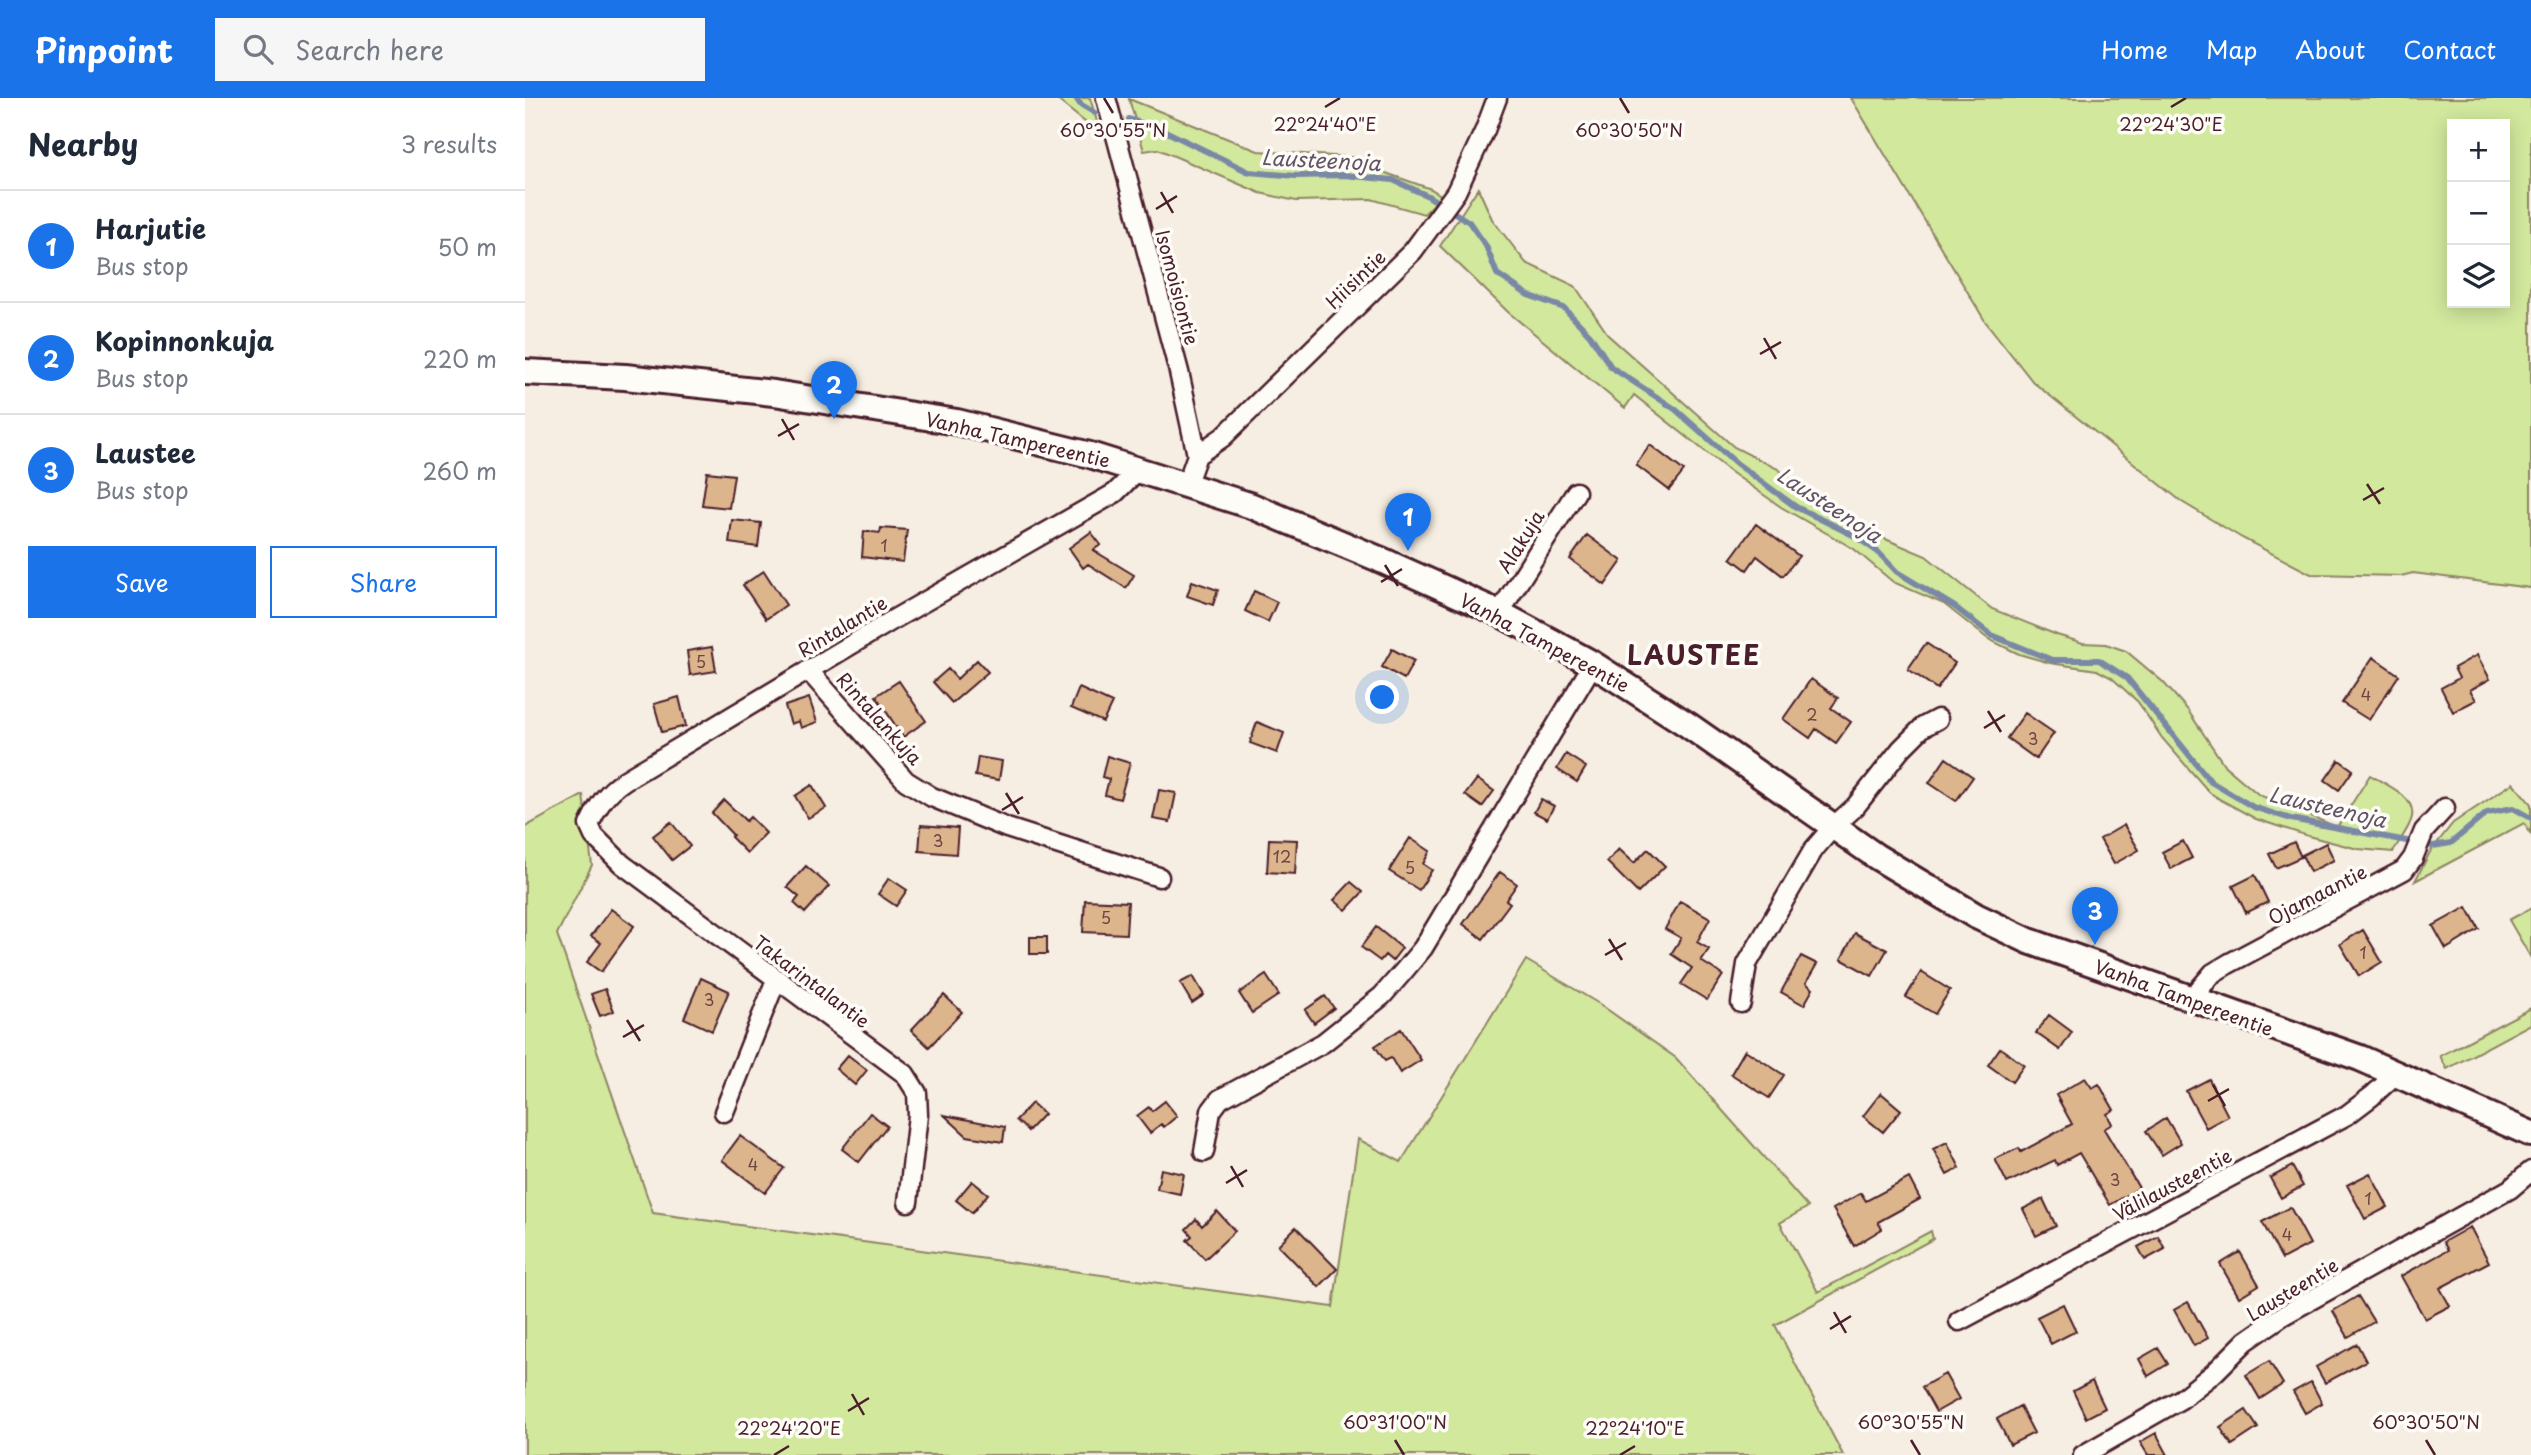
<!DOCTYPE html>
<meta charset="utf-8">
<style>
body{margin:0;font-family:"Playpen Sans",sans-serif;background:#f6f6f7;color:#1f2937}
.controls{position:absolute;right:21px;top:21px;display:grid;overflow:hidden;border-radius:0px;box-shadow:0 4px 18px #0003}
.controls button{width:63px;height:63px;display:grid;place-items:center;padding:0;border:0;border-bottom:2px solid #e0e1e3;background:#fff;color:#1f2937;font:35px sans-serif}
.you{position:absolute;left:858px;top:600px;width:24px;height:24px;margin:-18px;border:5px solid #fff;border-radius:50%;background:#1a73e8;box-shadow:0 0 0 10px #1a73e833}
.badge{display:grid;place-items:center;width:46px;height:46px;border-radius:50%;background:#1a73e8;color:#fff;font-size:23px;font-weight:700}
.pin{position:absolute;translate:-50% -58px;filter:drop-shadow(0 2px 4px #0008)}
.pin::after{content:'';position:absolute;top:37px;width:24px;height:21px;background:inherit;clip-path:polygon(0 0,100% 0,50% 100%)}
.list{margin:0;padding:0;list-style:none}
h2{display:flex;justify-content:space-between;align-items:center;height:91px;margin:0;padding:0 28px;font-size:30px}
h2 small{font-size:23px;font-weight:400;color:#747a83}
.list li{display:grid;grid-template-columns:46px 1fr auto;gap:21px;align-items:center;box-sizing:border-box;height:112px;padding:0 28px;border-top:2px solid #e0e1e3}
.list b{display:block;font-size:26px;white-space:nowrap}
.list p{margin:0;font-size:23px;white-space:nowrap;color:#747a83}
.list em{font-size:23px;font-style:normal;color:#747a83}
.actions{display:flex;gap:14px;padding:21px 28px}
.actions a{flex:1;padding:16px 0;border:2px solid #1a73e8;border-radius:0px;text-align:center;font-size:24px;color:#1a73e8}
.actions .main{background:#1a73e8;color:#fff}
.icon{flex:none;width:38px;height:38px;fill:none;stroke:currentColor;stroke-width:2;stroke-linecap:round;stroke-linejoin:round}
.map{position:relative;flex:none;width:2006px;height:1357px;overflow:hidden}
header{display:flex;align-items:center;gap:42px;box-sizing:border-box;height:98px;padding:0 35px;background:#1a73e8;color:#fff}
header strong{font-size:33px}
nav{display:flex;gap:38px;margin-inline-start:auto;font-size:24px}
.search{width:490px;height:63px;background:#f6f6f7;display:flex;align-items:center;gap:18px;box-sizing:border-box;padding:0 24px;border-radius:0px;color:#747a83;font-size:26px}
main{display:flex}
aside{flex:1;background:#fff}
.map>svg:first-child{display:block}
</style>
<header>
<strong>Pinpoint</strong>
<div class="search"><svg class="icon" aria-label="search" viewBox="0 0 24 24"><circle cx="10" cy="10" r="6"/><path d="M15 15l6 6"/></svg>Search here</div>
<nav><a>Home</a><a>Map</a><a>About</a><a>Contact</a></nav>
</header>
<main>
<aside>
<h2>Nearby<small>3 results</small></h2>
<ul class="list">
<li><span class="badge">1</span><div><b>Harjutie</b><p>Bus stop</p></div><em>50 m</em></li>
<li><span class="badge">2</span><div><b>Kopinnonkuja</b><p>Bus stop</p></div><em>220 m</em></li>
<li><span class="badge">3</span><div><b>Laustee</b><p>Bus stop</p></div><em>260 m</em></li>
</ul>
<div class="actions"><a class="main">Save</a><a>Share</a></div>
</aside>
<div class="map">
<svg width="2006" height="1357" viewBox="0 0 2006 1357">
<rect width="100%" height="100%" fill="#f6eee2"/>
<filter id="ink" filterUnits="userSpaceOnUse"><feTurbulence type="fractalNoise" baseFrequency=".0143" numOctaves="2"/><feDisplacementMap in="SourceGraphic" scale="14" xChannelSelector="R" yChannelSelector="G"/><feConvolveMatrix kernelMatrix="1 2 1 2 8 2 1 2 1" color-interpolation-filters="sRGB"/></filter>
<g filter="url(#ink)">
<path fill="#d2e89d" stroke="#8e8464" stroke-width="2" fill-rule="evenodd" d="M530 0H565L576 37Z
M1326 0H2006V490L1888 475 1876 478 1786 476 1717 440 1657 404 1508 284 1460 223ZM1927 26H1980V205H1927Z
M604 1 733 53 852 61 855 73 906 91 917 98 899 116 846 101 771 103 735 95 633 51 619 53Z
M953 90 967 121 1001 165 1050 188 1084 238 1209 349 1253 371 1304 409 1358 440 1401 458 1467 511 1532 537 1558 545 1581 546 1601 553 1638 584 1662 611 1700 668 1734 697 1812 729 1845 677C1860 686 1891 698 1887 719 1885 730 1873 744 1868 754L1833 751 1783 738 1731 721 1696 702 1684 694 1637 640 1613 604 1587 580 1572 572 1525 565 1494 556 1463 541 1419 506 1368 484 1329 451 1256 409 1206 374 1109 297 1100 310 983 214 915 148Z
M1988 685 2006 706V736L1999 725 1890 783 1905 754 1928 725Z
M58 697 67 767 32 836 128 1115 808 1209 833 1041 876 1064 1001 862 1076 907 1151 960 1283 1109 1255 1125 1293 1194 1406 1133 1408 1141 1250 1227 1318 1357H0V729Z
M2006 810V860L1984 822Z
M2006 910V926L1922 971 1915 958Z"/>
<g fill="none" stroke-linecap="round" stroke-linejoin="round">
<path stroke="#7a88a6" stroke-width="6" d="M551 0 555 6 570 15
M604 21 640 33 724 74 771 78 819 77 868 82 903 98 944 124 961 148 972 176 1003 197 1039 210 1065 237 1086 269 1150 311 1211 365 1271 409 1330 438 1353 454 1372 474 1430 509 1466 537 1527 562H1574L1602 580 1686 684 1728 709 1766 721 1908 748 1926 745 1962 715 1988 710 2006 720"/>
</g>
<path fill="#dcb58d" stroke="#4a1f2b" stroke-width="2" d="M1125 347 1159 373 1144 392 1111 367Z
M182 374 209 377 204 410 177 407Z
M207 422 236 425 233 449 204 445Z
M1231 426 1274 458 1258 478 1232 458 1222 472 1206 460Z
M356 430 382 432 378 464 337 459 339 433 355 435Z
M566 434 576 447 568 452 609 477 601 490 563 466 558 470 544 450Z
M1062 437 1097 463 1080 487 1045 461Z
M239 473 261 507 241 521 218 487Z
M667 483 693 492 688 507 662 498Z
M729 493 752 504 743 524 720 513Z
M1401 545 1430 565 1412 591 1383 571Z
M187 549 191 573 165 577 162 553Z
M867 551 889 563 879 581 857 569Z
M1952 557 1965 581 1945 592 1951 602 1928 614 1916 590 1934 580 1929 570Z
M1848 559 1874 577 1844 622 1817 605Z
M452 562 463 574 427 605 408 584 423 571 432 581Z
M1286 581 1313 600 1306 610 1326 624 1311 645 1291 631 1285 640 1258 621Z
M374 583 401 623 378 639 351 598Z
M554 590 587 605 578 624 546 610Z
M154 599 161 628 137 634 129 606Z
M284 600 292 624 276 630 274 623 266 626 260 608Z
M1500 615 1529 635 1511 661 1482 640Z
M732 624 759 635 752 655 725 645Z
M1041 656 1061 669 1052 684 1032 671Z
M582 658 605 665 595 701 580 697 584 681 577 679Z
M453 659 477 663 474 682 450 678Z
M1421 660 1448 679 1431 703 1404 685Z
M1814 662 1828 672 1814 692 1800 682Z
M952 681 969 693 957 709 940 697Z
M287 687 301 710 283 720 270 698Z
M634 692 651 695 645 724 628 721Z
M1016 701 1029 708 1022 721 1009 714Z
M199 702 221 723 225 719 241 735 222 755 206 739 208 737 187 715Z
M146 724 165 748 147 762 128 738Z
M396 727 433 730 431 756 394 753Z
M1599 727 1614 752 1589 766 1575 741Z
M885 740 905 753 898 766 907 772 894 792 864 773Z
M744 741 772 742 770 776 742 774Z
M1658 743 1667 760 1646 771 1637 754Z
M1769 744 1776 759 1751 770 1744 756Z
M1801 745 1809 762 1785 774 1777 757Z
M1094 751 1109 765 1123 751 1140 768 1113 795 1082 764Z
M281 768 304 788 280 815 269 805 274 799 262 789Z
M975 774 992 786 981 802 985 805 958 841 938 826Z
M1730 777 1743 804 1721 815 1708 788Z
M364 780 382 792 371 808 353 796Z
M826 784 838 794 821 812 809 802Z
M560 802 603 804 601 836 558 834Z
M1155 803 1185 820 1172 844 1184 851 1176 863 1198 877 1182 902 1156 886 1167 870 1146 856 1156 840 1140 831Z
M1942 809 1954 831 1921 851 1908 828Z
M86 811 109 828 76 874 62 864 76 845 66 838Z
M851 829 877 850 867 863 860 857 855 863 836 849Z
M1838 832 1857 864 1834 878 1815 846Z
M1330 835 1362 852 1347 878 1316 861Z
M505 839H522V856H505Z
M1276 858 1292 866 1281 885 1288 891 1279 907 1256 894Z
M1396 874 1425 892 1410 916 1381 899Z
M741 877 754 897 727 915 714 895Z
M668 878 679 897 667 905 655 885Z
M176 880 204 893 187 933 159 920Z
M80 891 89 913 75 918 66 896Z
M419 897 437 914 404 949 386 932Z
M800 898 809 910 789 925 780 912Z
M1524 917 1547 934 1535 952 1511 935Z
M876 931 896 962 875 975 866 960 860 963 850 948Z
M1475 950 1499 967 1487 984 1463 967Z
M1220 952 1259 977 1244 1000 1206 976Z
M323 957 342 972 330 987 311 971Z
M1560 980 1567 990 1574 986 1589 1012 1582 1016 1587 1026 1579 1031 1614 1090 1585 1107 1554 1055 1532 1067 1530 1062 1482 1085 1470 1061 1494 1050 1496 1054 1547 1026 1531 997Z
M1684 981 1703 1018 1681 1030 1661 993Z
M1356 995 1376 1012 1358 1034 1338 1018Z
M640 1003 652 1018 639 1029 636 1026 625 1035 612 1018 624 1009 627 1013Z
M507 1005 519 1016 503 1033 491 1022Z
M345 1015 362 1028 334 1064 317 1051Z
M419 1017 480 1029 478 1044 442 1038Z
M1641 1020 1656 1045 1637 1057 1621 1033Z
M215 1038 259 1070 240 1095 197 1062Z
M1422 1044 1435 1070 1422 1077 1408 1051Z
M1767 1068 1778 1088 1756 1100 1745 1080Z
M636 1071 659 1076 655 1096 632 1091Z
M1845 1075 1863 1109 1840 1121 1822 1087Z
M1384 1080 1395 1101 1353 1124 1357 1131 1329 1148 1308 1111 1336 1095 1341 1103Z
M447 1083 463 1096 447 1115 431 1102Z
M1518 1101 1531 1128 1511 1138 1498 1111Z
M1765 1109 1785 1146 1757 1161 1737 1124Z
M692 1113 710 1133 680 1161 662 1142 667 1138 661 1131 671 1121 677 1128Z
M771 1129 812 1171 794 1189 753 1147Z
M1945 1129 1964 1164 1915 1190 1925 1208 1900 1221 1876 1178 1923 1152 1918 1144Z
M1633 1138 1640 1151 1620 1162 1613 1149Z
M1715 1154 1734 1187 1714 1199 1695 1166Z
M1833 1198 1849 1224 1823 1239 1808 1213Z
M1663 1204 1683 1240 1669 1248 1649 1212Z
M1538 1206 1551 1233 1526 1246 1512 1219Z
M1832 1246 1841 1263 1800 1285 1791 1269Z
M1633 1250 1643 1266 1623 1278 1614 1261Z
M1744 1263 1758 1286 1735 1301 1721 1277Z
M1420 1276 1434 1301 1411 1314 1397 1289Z
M1567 1283 1580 1310 1561 1320 1548 1293Z
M1786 1284 1797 1305 1780 1315 1768 1294Z
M1495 1308 1509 1335 1485 1347 1472 1321Z
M1721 1312 1733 1330 1707 1347 1695 1329Z
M1631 1335 1643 1357H1623L1615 1344Z"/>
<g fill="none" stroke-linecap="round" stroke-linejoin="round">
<defs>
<path id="minor" d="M581 0 654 274 672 357 661 388
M672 357 698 339 888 153 931 94 960 32 972 0
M974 515 1051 394
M283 572 381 683 407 699 482 730 634 779
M1665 902 1688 875 1703 866 1879 772 1888 760 1899 733 1920 710
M1216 905 1222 866 1289 751 1308 729 1330 709 1376 651 1398 629 1413 621
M199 1014 251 882
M679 1054 686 1013 695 1001 798 945 857 898 878 874 898 850 1068 566
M383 1104 393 1017 392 995 380 976 97 766 69 738 64 727C73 707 82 694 100 682L371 520 590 395 614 371
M1434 1223 1822 1017 1847 998 1872 975
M1558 1357 1656 1301 1689 1275 1721 1243 1757 1218 1985 1091 2006 1073"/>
<path id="secondary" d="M0 274 100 279 249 295 432 324 565 357 727 408 854 461 974 515 1068 566 1163 627 1352 759 1451 818 1504 843 1835 960 2006 1036"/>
</defs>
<use href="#minor" stroke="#4a1f2b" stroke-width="23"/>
<use href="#secondary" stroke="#4a1f2b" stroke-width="30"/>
<use href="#minor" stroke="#fdfcf7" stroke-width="18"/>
<use href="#secondary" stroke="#fdfcf7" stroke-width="24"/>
</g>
</g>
<path fill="none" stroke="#4a1f2b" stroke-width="2.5" d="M579 0 588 15M1095 0 1104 15M800 9 815 0M1646 9 1661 0M636 94 648 115M631 111 652 98M1239 240 1251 261M1235 256 1256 244M257 321 269 342M253 338 274 326M1842 386 1855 406M1838 402 1859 390M860 467 873 488M856 484 877 471M1463 613 1476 634M1459 630 1480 617M481 695 494 716M477 712 498 699M1084 841 1097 862M1080 857 1101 845M102 922 115 943M98 939 119 927M1688 987 1700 1008M1683 1003 1704 991M706 1068 718 1089M701 1085 722 1072M1309 1214 1321 1235M1305 1231 1326 1218M327 1296 339 1317M323 1313 344 1300M870 1342 879 1357M1386 1342 1395 1357M1901 1342 1910 1357M249 1357 264 1348M1095 1357 1110 1348"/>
<g text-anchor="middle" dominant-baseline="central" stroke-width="7" stroke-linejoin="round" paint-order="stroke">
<g font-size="16" fill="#6e4444">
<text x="359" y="447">1</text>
<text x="176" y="563">5</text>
<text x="1841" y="596">4</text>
<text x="1287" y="616">2</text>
<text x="1508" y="640">3</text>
<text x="413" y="742">3</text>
<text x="757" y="758">12</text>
<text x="885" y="769">5</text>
<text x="581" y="819">5</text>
<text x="1838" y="854">1</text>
<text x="184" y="901">3</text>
<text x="228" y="1066">4</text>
<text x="1590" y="1081">3</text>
<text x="1843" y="1100">1</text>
<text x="1762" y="1136">4</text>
</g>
<g font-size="19" fill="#4a1f2b" stroke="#fdfcf7">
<text transform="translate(830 181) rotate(-44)">Hiisintie</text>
<text transform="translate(653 189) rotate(75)">Isomoisiontie</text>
<text transform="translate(493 341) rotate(13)">Vanha Tampereentie</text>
<text transform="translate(995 443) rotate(-58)">Alakuja</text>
<text transform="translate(317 528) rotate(-31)">Rintalantie</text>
<text transform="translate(1020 544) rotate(28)">Vanha Tampereentie</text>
<text transform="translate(355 620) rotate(48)">Rintalankuja</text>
<text transform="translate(1792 796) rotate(-27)">Ojamaantie</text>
<text transform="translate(287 883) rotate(37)">Takarintalantie</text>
<text transform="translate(1659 899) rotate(20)">Vanha Tampereentie</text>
<text transform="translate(1647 1086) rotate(-28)">Välilausteentie</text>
<text transform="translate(1767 1191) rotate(-31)">Lausteentie</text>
</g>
<g font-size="21" font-style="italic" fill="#625468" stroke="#fdfcf7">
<text transform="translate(796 61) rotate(3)">Lausteenoja</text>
<text transform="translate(1305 406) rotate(33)">Lausteenoja</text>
<text transform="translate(1803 708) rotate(13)">Lausteenoja</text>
</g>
<g font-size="26" font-weight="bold" letter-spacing="2" fill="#4a1f2b" stroke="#fdfcf7">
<text x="1169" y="556">LAUSTEE</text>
</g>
</g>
<g font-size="18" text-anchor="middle" fill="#4a1f2b" stroke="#fdfcf7" stroke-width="7" stroke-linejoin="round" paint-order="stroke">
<text x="1646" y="33">22°24'30"E</text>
<text x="800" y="33">22°24'40"E</text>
<text x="588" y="39">60°30'55"N</text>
<text x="1104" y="39">60°30'50"N</text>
<text x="870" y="1331">60°31'00"N</text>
<text x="1386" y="1331">60°30'55"N</text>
<text x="1901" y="1331">60°30'50"N</text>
<text x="264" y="1337">22°24'20"E</text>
<text x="1110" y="1337">22°24'10"E</text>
</g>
</svg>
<div class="controls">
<button>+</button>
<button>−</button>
<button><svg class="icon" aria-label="layers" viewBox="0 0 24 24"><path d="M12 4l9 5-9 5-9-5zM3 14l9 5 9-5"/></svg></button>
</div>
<div class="you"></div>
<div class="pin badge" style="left:883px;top:453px">1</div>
<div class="pin badge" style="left:309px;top:321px">2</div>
<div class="pin badge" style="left:1570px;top:847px">3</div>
</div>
</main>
